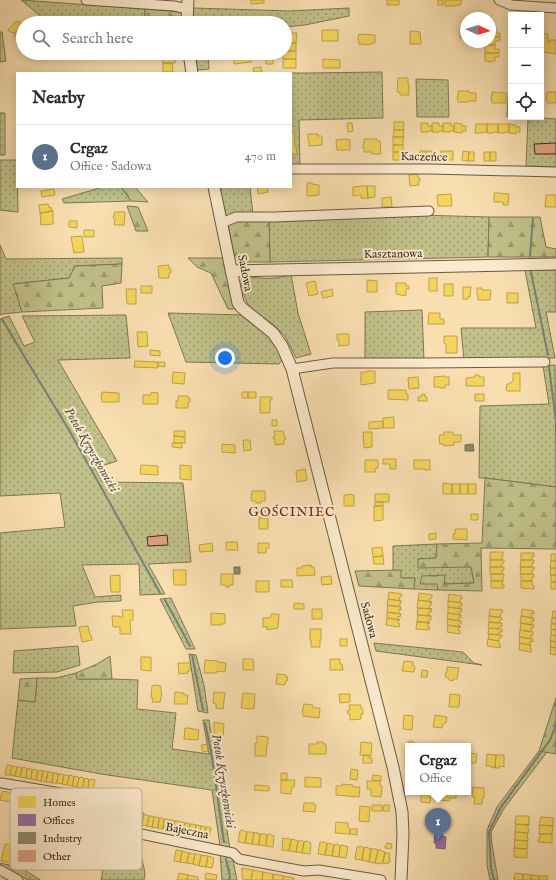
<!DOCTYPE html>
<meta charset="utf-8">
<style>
body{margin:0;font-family:"IM FELL English",serif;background:#f2f2f3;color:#2b2b33}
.controls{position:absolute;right:12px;top:12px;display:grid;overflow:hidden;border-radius:0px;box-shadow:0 2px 10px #0003}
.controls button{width:36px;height:36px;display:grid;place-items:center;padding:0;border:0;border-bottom:1px solid #e1e1e2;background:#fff;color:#2b2b33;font:20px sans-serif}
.compass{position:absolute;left:460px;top:12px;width:36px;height:36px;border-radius:50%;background:#fff;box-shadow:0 2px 10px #0003;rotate:94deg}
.you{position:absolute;left:225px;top:358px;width:14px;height:14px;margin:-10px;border:3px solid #fff;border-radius:50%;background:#1a73e8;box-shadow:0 0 0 6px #1a73e833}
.badge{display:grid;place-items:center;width:26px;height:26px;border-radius:50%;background:#d93025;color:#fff;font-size:13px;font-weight:700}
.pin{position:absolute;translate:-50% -33px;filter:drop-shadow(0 1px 2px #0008)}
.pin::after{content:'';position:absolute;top:21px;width:14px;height:12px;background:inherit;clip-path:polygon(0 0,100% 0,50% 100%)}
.popup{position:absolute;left:405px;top:743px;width:66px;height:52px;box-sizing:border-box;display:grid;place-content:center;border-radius:0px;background:#fff;filter:drop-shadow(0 1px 3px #0005);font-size:13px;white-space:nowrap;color:#7c7c81}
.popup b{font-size:15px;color:#2b2b33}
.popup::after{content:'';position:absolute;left:50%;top:100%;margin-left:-8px;border:8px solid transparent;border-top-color:#fff}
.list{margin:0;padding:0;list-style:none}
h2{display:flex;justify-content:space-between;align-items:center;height:52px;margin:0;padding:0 16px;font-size:17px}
h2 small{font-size:13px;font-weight:400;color:#7c7c81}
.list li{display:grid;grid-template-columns:26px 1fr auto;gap:12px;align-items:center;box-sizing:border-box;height:64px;padding:0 16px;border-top:1px solid #e1e1e2}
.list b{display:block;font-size:15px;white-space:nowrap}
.list p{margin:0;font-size:13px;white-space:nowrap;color:#7c7c81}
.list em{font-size:13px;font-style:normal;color:#7c7c81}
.icon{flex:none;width:22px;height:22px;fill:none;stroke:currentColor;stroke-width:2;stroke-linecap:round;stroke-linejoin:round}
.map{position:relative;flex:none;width:556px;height:880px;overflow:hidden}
.search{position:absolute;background:#fff;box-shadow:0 2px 10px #0003;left:16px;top:16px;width:276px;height:44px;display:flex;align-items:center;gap:10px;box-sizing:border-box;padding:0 14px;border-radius:22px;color:#7c7c81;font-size:15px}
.panel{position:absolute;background:#fff;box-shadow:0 2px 10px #0003;left:16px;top:72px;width:276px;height:116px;border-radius:0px}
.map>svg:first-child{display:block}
</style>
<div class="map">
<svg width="556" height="880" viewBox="0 0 556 880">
<defs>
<pattern id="grass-dots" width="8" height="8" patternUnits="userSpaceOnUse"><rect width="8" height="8" fill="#c1c189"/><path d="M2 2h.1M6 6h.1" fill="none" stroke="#9e9d70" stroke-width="1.8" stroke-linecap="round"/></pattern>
<pattern id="forest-firs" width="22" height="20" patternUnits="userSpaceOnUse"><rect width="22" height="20" fill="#c1c189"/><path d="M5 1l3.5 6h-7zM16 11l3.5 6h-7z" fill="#9e9d70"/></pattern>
</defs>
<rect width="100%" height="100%" fill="#f9dfb0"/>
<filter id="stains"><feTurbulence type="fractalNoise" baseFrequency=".005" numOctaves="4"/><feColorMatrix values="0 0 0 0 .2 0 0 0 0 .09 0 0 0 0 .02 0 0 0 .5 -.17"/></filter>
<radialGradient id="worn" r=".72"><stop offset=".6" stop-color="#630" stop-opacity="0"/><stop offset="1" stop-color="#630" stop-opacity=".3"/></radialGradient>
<path fill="url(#grass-dots)" stroke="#7d7856" d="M21 0 145 9 144 23H49Z
M193 8 290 11 349 8V16L305 25 285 27V23H193Z
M195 53H208L209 69 197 70Z
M382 72 383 118 299 120 300 166 291 167V73H277H310Z
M416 79 448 80 449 117H417Z
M509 80H511V117H541V118L556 119V167L526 166 528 118 507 117Z
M0 113H5V155H0Z
M0 160H17L18 212 0 210Z
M103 187H121L131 201 64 203 62 199Z
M220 187H250L253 215 226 217Z
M417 215 489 217 488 257 270 262 269 219Z
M0 245 6 259 122 258V264L75 266 69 278 14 284 22 312 3 314 0 315Z
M525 270H556V312H546L555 358 464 360 461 328H536Z
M291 274 298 313 311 354 296 358 285 336 273 324 250 308 241 290V280L246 276C261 279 277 280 291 274Z
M422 310 424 360 365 359V312Z
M168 313 244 315 268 333 283 359 279 364 186 362Z
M126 315 130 358 58 360 117 461 95 468 102 482 183 483 191 562 148 564 165 594 140 595 139 564 82 565 95 597 121 595V601L98 602 73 606 76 626 0 629V533L65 527 60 493 0 496V319L9 316 24 346 35 342 22 316Z
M555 365 556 487 485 478H479L480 406 549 404 543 366Z
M437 544 436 558 418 559 471 567 474 583 444 584 445 575 438 584V590L414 589 415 578H401L393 570V546Z
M171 598 195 649H186L160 599Z
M374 643 463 652 474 663 482 665 376 651Z
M78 646 80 665 57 672 13 673 14 651Z
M189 654 196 655 204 685 208 713 198 711Z
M76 673 77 679H112L138 680 137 709 176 713 172 749 209 754 203 720H209L230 849 220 846 212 790 101 774 12 758 18 700 35 702 37 678H56Z
M539 751 547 752 503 810 491 832 492 845 498 880H490L487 865V830L497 807Z
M73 822 137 837 145 873 144 880H101L105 859 70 851Z
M220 853 232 855 237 880H222Z
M0 863 22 868 40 880H28L0 865Z"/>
<path fill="url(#forest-firs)" stroke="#7d7856" d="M145 9 182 12V23H144Z
M0 32H2L6 61 0 62Z
M121 187H135L148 202 131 201Z
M127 206 138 207 148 231H136Z
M489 217H540L546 247 556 249V257H488Z
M269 219 270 262H241L234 254 228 224 237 220Z
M188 258H224L238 309H228L211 273 197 267Z
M122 264 121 283 102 286 103 308 22 312 13 284 69 278 75 266Z
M485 478 556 487V549L481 548 482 591 438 590 437 584H420L422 576 445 575 444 584 474 583 471 567 418 568V559L436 558 437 544 482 543Z
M401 570V578H415L414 589 359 586 355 571Z
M110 656 112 679H77L76 673 97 664Z
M37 678 35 702 18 700 20 679Z
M556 698V754L539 751Z"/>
<path fill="#f6d55c" stroke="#bda34b" d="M251 0H264V3L251 4Z
M387 0H399V5H387Z
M438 0H443V5H438Z
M445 0H461V5H456V6H445Z
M16 21 18 22 19 21 22 25 14 34 13 32 12 33 8 30Z
M22 25 23 26V34L20 38 18 37 17 38 14 35Z
M460 27H466V39L460 38Z
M490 27 496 29V33H500V37H490Z
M322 30H338V41H322Z
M410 31H414L420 32 421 44H410Z
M285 33H297L296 43H285Z
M359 34 375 35V43H372L371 44 368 45 359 44 358 38Z
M543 34H548V42H550V40H556V54L543 52Z
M490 37H500V41H495V45H485V42H490Z
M285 43H296V51H285Z
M485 45H495V49H499V53H485Z
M285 51H296V59H283V53H285Z
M44 53H53L48 60 46 58 45 59 41 56Z
M162 53H172V58H175V63H163Z
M234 53H251V55H250L251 62 234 64Z
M266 53H273V64H266Z
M485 53H499V57H495V61H492V62L485 61Z
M283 59H296V68H283Z
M323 59 340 60V68H323Z
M163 63H172L173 72H163Z
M261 67 262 72H254L253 68Z
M398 78H408V84H409V95H400V92H397Z
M458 91H469L470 93H476V101H469V102H458L457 96 458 95Z
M492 92 506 93V103H492L491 96H492Z
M547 92H556V103H547L546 96H547Z
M394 122H404V126H403L404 130H394Z
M347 123H352L353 131 348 132Z
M421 123H428V126H432V131H428V132H421Z
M432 123H439V126H443V131H439V132H432Z
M443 123H451V126H454V131H450V132H443Z
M454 123 462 124V126H466V131H462V133L454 132Z
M476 124H487V132H483V133H475Z
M487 124H498V132H494V133H487Z
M498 124H509V132H505V133H498Z
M509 124 516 125V127H520V132H516V134L509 133Z
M394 130H404L403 134 404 137H393Z
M291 132H294L295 147H296L297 154H291Z
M308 134H318V136H322V145L309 146V142L308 141Z
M393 137H404L403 141V145H393Z
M345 139 350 140V150H337L336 140Z
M364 139H377V141H380L381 154H372V152H364V148H363V144H364Z
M393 145H403V152H393Z
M420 151H426V160L420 159Z
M426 151H432V160H426Z
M441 151H453V160H441Z
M463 151 469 152 468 161 462 160Z
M393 152H403V160H393Z
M469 152H474V161H468Z
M484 152H490V161H484Z
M490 152H496V161H490Z
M418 174V178H420V181H418L419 185 410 186 409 175Z
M307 183H312V184L319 185V195L307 196Z
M361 186H367L368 198H361V195L353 196V187Z
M367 186H375V197L368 198Z
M257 187H267L268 192 258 194Z
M54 189 55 195 42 197 41 191Z
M494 193H498L509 194 508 205H503V202H494Z
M451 194 452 206H438L437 195Z
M546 195H556V207H545Z
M391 197 392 207H382V198Z
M48 204 49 208 51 207 52 211 40 213 39 205Z
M49 211H53V224L41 225 40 213 49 212Z
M115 212H125L124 225H114L115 219 113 218Z
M69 221H77V228L69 227Z
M84 230H94V237H84Z
M82 236 84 252 74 253 71 237Z
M169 265V269H171V273H169V278H159L158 266Z
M429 278H437V291H429Z
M367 280 377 281V292H367Z
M315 281 318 294 309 296 306 283Z
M396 283H406V286H409V289H406V296L396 294Z
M444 284H453V296H444Z
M141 286H152V293H141Z
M463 287H471L470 297H468V299H463Z
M477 288H482V290H491L490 300H478V295H477Z
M126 289H136V304H127Z
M332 289 333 296 323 298 321 292Z
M507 293H518V303H507Z
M429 313H440V319H444V324H428Z
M137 332H147L148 346 138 347Z
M337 334H349V345L338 346 339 345V340H337Z
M444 336H457V353H446V344L444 343Z
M150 350 160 351V356L150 355Z
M135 361 158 362V368L134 367Z
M158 362H165V367L158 366Z
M367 371H375V383L361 385V372H367Z
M173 372 185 373 184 384 172 383Z
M513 373H520V391H507L506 389 507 384H509L513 381Z
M475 375H479V377H484V386H466V378L475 377Z
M445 376V377H449V385H445V388H440V387H434V377Z
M418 377 419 388 409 389 408 378Z
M388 390H406V394H408V400L388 399Z
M102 392 119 393V402H102L101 395H102Z
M151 392 158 393V404H143V395H151Z
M242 392H248V398H242Z
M248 392H256V398H248Z
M425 394V397H427V401H418V397H421V395Z
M475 394H484V401H475Z
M178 396H188V398H190V402H188V408H176V401H178Z
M260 397H272V400H270V413H260Z
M394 417V428H383V418Z
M272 420H277V426H272Z
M383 421V428L369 429V422Z
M174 431H185V437L174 436Z
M274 431H283L284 436H285L286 439H284V444L275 445V439H273V437L275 436Z
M363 432H372V447L364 448Z
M444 432H453V435H461V442H454V445L444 446V444H440L439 438 440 435H444Z
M174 436 185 437V443H174Z
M243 440H250L251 450 244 451Z
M172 443H182V448L172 447Z
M222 444 235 445V453L222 452Z
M383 459H396V469H390V464H383Z
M365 460H378V468H376L375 472H365Z
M414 460H430V470H425V469H414Z
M141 465 158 466V475L140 474Z
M180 465 191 466V480L180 479Z
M305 469 307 480 297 482 296 471Z
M443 483 452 484V494H443Z
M452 484H460V494H452Z
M460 484H468V494H460Z
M468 484H476V494H468Z
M252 491H265V501H261V503H256V501H252L251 500Z
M348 494 354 495V506H344V495H348Z
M375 494H389V502H375Z
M375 502H383V506H375Z
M374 506H383V520L374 521Z
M265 509V514H262V517H258V514H255V510Z
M471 514H478V520H471Z
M259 518H268V529H259Z
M455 529H467V540L453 539V534H455Z
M436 533V539L429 540V534Z
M226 542H237L238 550H226Z
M212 543 213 551 200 552 199 545Z
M258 543H269V548H266V553H258Z
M382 547 383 556 373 557 372 548Z
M490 552H503V556H502V560H490Z
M521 553H534V556H532V560H521Z
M551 554H556V561H551Z
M383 556 384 564H374L373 557Z
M490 560H504V563H502V567H490Z
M521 560H534V563H532V567H520Z
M551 561H556V568H550Z
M311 565V567H314L315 575 297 576V568H302V566Z
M490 567H504V570H502V574H490Z
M521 567H534V570H532V574H520Z
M551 568H556V575H550Z
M173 570H186V585H174Z
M221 574H233V585H229V587H226V585H221Z
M491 574H504V577H503V581H491Z
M521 574H534V577H532V581H521Z
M120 575V592H111L110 576Z
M551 575H556V582H551Z
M331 576 332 584 322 585 321 577Z
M281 580H292L293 587H281Z
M256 581H269V592H256Z
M491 581H503L502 585H504V588H491Z
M521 581H532V585L534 586V589L521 588Z
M551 582H556V589H551Z
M389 592 402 594 401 597H400L399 600 401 601 388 599Z
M419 593 432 595V598H430V602H432L418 600Z
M449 594 462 596V599H460V602L462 603 448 601Z
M388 599 401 601V604H399L398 606 401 607 387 605Z
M418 600 432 602 431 605H430L429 608 432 609 417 608Z
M448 601 462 603V606H459V608L462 609 448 607Z
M294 603 304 604V609H294Z
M388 605 401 607V610L399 609V613L401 614 387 612Z
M448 607 462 609 461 612H459V614L461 615 448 613Z
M418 608 432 609 431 612H429V616H431L417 615Z
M312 609H322V619H312Z
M490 609 503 610 502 613H501L500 617 489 616Z
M522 609 534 611V614L532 613V618L521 616Z
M122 610H133V620H130L131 634H120V627H113L112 616H119V617H123Z
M553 611H556V618H552Z
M387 612 401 614 400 617 398 616V619L400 620 387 618Z
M211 613 225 614V624H221V625H211Z
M448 613 461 615V618L459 617 458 620 461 621 447 619Z
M271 614H279L278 628 267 630V627H263V618H270Z
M418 615 431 616V620H428V622L430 623 417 622Z
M489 616 502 618V620H500L499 623 489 622Z
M521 616 534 618V621L532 620V625L520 623Z
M387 618 400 620H398V623L400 624 399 627 386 625Z
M552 618H556V624L551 623Z
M448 619 461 621V624H459V626L461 627 447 625Z
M417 621 430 623H428V627H430L429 630 416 629Z
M489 622 502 623V626H500L499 629 488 628Z
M521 623 534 625 533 628 532 627 531 632 520 630Z
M551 624H556V630L551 629Z
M448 625 461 627H459L458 630 460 631V634L447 632Z
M88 626 90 635H91L92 640 82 642 79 627Z
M489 628 502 629V632H499V635L488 634Z
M310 629H321V640H320V647H311V640H310Z
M551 629 556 630V636L551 635Z
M520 630 533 632V635H531V639L519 637Z
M489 634 502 635 501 638H499V641L488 639Z
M551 635 556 636V642L550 641Z
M520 637 533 639V642L530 641V645L519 643Z
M340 639H347V646H340Z
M488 639 499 641V645H501L500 648 487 646Z
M551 641 556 642V648L550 647Z
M520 643 531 645 530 649H532L531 652 519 650Z
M551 647 556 648V655L550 654Z
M141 657H151V671L141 670Z
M243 659H253L254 670H243Z
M330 659H340V664H342L343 670H330Z
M205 660 218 661V662L226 663 225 672 217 671V673H204Z
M404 661 413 662V666L415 667 414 672 402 671Z
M178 663H190V671H188V673L179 674Z
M447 667 459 668 457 679H453V681L449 680V678L445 677 446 672H447Z
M422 670 428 671 427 677H421Z
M277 674 286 675V677H288L287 681H286L285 685 276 684Z
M154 685 161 686V693H162L160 702H152L153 698H151L152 686Z
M175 692 184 693V695H188L187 704H174Z
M214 692 225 693 223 709 216 708V704L213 703Z
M243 693 255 694 254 709 241 708Z
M339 694H350V702L340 703Z
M450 694 460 695 459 707H449Z
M304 704 313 705V708H320L319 718 303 716V713L302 711 303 709Z
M349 705H361V709H363V714H361V719L350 720V714H348L347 711 350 710Z
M404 715 413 716 412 730 403 729Z
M435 715 447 717 446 723H443L442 728 433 727Z
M214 722 224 724 223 736H214Z
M185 728H188L199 730 198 740 184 739Z
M257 736 268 737V744H267L266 756H255V743H257Z
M411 741 415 743V746H408V753H407L408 742Z
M317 742H323V744H326V754H309V744H318Z
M361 742 372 743 371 756 360 755Z
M207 744 208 751 203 752 201 745Z
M468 753 477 754 476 763H468Z
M487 754 496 755 495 768 491 767V766H486Z
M363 755H369V758H372V763H363Z
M496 755H504V767L499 766V768H495Z
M7 765H9L12 766 10 775H5Z
M12 766H14L17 767 15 776 10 775Z
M17 767H20L22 768 20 777 15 776Z
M25 767 27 769 26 778 20 777 22 768Z
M30 768 32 770 31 779 26 778 27 769Z
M35 769 38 771 36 780 31 779 32 770Z
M351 769 358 770 357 780 350 779Z
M40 770 43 771 41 781 36 780 38 771Z
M43 771H46L48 772 46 782 41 781Z
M48 772H51L53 773 52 783 46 782Z
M53 773H56L58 774 57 783H52Z
M281 773H287V780H281Z
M58 774H61L64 775 62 784 57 783Z
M64 775H66L69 776 67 785 62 784Z
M71 775 74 777 72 786 67 785 69 776Z
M373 775 381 776V781L372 780Z
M77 776 79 778 77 787 72 786 74 777Z
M82 777 84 779 83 788 77 787 79 778Z
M305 777 321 778V787H305Z
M87 778 89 780 88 789 83 788 84 779Z
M92 779 95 780 93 790 88 789 89 780Z
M281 780H295L294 787H292L291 794 281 793Z
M367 781H380V786H382L381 797 371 796V789H367Z
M342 784 353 785V787H360L359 797 336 795V786H342Z
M255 785 269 786V791L254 790Z
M473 787 484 788V798H482V804H474L475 797H472Z
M2 791 13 793 11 802 0 800Z
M421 792H431L430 803 421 802Z
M442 792H456V798H450L449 801 441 800Z
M13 793 25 795 23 805 11 802Z
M25 795 35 797 33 806 30 807 29 806H25L23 805Z
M35 797 45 799 44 808 41 809 40 807 36 808 33 806Z
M45 799 56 801 54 810H51L48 809 46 810 44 808Z
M56 801 66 802 64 812H62L58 811H56L54 810Z
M66 802 76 804 75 813 72 814 71 813H67L64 812Z
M304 803H314V805H316L315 812 303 811Z
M76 804 87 806 85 815 82 816 79 814 77 815 75 813Z
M372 805H382V811H372Z
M384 805H389V811H383Z
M87 806 97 808 96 817 93 818 89 816 88 817 85 815Z
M360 806 370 807 369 822 359 821Z
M97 808 108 810 106 819H103L102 818H98L96 817Z
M108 810 111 811 116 821V823L105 822Z
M136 811 144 813 142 825 136 814Z
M444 812 448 813V822H434V818H433V814H444Z
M144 813V815H147L149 816 147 826 142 825Z
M149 816H152L154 817 152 827 147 826Z
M516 816H529V825L515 824Z
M154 817H157L159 818 158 828 152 827Z
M541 817 553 818V826L539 825Z
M159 818H162L164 819 163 829 158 828Z
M164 819H167L170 820 168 830 163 829Z
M170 820H172L175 821 173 831 168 830Z
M175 821H178L180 822 178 832 173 831Z
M180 822H183L185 823 183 833 178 832Z
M336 822 348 823V828L350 829V834L335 833Z
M185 823H188L190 824 189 834 183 833Z
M190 824H193L196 825 194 835 189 834Z
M515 824 529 825H528V829H529L528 833 515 832 516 824Z
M196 825H198L201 826 199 836 194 835Z
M539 825 553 826 552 834H539L540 826Z
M201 826H203L206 827 204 837 199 836Z
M206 827H209L211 828 209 838 204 837Z
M350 829H357V835L350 834Z
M242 830 247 832 245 843 238 842 240 831Z
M247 832H252L254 833 252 844 245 843Z
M255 832 260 834 259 845 252 844 254 833Z
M515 832 528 833 527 838H528V841L514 840 515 837Z
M260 834H266L267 835 266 846 259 845Z
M269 834 274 836 273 847 266 846 267 835Z
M539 834H552V843L538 842 539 838H540V834Z
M283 838 287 839 288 838 291 840 289 851 282 850Z
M292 839 298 841 296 852 289 851 291 840Z
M301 840 304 842 302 853 296 852 298 841H300Z
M514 840 528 841H527V846H528L527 849 514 848 515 841Z
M306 841 311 843 310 854 302 853 304 842Z
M320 842H325L327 844 325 855 318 854Z
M328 843 334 845 332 856 325 855 327 844Z
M387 843 392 844 391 849 385 848Z
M5 844 18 846 17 849H15L14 854 15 855V858H13L12 863 1 861Z
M338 844 340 846 339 857 332 856 334 845Z
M342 845 348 847 346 858 339 857 340 846Z
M361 846 364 848 362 860 355 859 357 847Z
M366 847 371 849 369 862 362 860 364 848Z
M514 848 527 849V858L514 857Z
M371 849H376L378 850 375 863 369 862Z
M176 850 182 851 180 862 174 861Z
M378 850H381L382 851 385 852 382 864 375 863Z
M41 851 51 853V855L58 856 56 866 49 864V866L38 864 39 855H40Z
M182 851 189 853 187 863 180 862Z
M189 853 195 854 193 864 187 863Z
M385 853H388L390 854 389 859H390V862H388V864L383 863Z
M195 854 201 855 199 866 193 864Z
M201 855 208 856 206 867 199 866Z
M208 856 214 858 212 868 206 867Z
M22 861 29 862 28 867 21 866Z
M242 868 253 870 251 880 242 879Z
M253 870 263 872 262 880H251Z
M263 872 273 874V880H262Z
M179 873 188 875 187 880H177Z
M206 873 217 875 216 880 205 879Z
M515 873 523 874V880H514Z
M273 874 284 876 283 880H273Z
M523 874 531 875V880H523Z
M188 875 198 877V880H187Z
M531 875H532L539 876V880H531Z
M284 876 294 878V880H283Z
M539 876H548L547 880H539Z"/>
<path fill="#9970ab" stroke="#7c5c82" d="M435 833H442V836L446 837 445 849 436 848V843H434Z"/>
<path fill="#8c8c6e" stroke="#737057" d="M473 444 474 451H465V445Z
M234 567H240V574H234Z"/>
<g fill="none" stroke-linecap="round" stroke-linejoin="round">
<path stroke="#77837a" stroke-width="2" d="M530 256 533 218
M531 272 548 355
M2 319 24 356 69 430 130 539 137 552 160 593
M549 367 556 421
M165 600 190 646
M192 655 203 710
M205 723 211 751 224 842
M226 859 230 876 229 880
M494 880 491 868 489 832 501 807 550 740 556 725"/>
</g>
<path fill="#e3a187" stroke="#392e22" d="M556 143V154H535L534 144Z
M167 535 168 545 148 546 147 537Z"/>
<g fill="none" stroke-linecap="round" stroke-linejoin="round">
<defs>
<path id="minor" d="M86 0 174 6 188 9
M499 0 511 5 556 8
M291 169H429L556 172
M222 223 236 217H274L429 211
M292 369 333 363H422L545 362
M2 783 113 802 131 832 233 853 239 859 304 871 319 870 381 880
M0 870 18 880"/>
<path id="tertiary" d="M187 23 188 0
M189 53 192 73
M214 187 238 303 242 308 273 333 282 346 292 369 393 767 402 812 403 834 401 880
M231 271 556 264"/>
</defs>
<use href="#minor" stroke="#695a46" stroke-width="11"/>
<use href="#tertiary" stroke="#695a46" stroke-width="13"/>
<use href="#minor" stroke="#fbeacc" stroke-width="9"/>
<use href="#tertiary" stroke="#fbeacc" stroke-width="11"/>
</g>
<g text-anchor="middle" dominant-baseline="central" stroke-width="4" stroke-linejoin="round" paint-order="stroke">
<g font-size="12" fill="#392e22" stroke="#fbeacc">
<text transform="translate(424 157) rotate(1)">Kaczeńce</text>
<text transform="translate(393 254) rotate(-1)">Kasztanowa</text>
<text transform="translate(245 273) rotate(79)">Sadowa</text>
<text transform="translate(369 620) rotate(75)">Sadowa</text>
<text transform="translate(187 831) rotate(11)">Bajeczna</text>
</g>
<g font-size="13" font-style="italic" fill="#535146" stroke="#fbeacc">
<text transform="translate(91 450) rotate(60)">Potok Krzyszkowicki</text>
<text transform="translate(223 781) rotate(81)">Potok Krzyszkowicki</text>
</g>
<g font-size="13" letter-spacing="1" fill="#7a1f14" stroke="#fbeacc">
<text x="292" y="512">GOŚCINIEC</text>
</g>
</g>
<rect x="10" y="788" width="132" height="82" rx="6" fill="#fbeacc" stroke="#c1b299" stroke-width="1"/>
<rect x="18" y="796" width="18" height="12" fill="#f6d55c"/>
<rect x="18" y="814" width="18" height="12" fill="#9970ab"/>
<rect x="18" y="832" width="18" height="12" fill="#8c8c6e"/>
<rect x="18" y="850" width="18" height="12" fill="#e3a187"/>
<g font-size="11" fill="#392e22">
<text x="43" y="806">Homes</text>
<text x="43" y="824">Offices</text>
<text x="43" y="842">Industry</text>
<text x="43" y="860">Other</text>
</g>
<rect width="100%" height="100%" filter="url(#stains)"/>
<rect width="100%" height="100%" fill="url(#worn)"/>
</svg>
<div class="controls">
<button>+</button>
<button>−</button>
<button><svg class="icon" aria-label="locate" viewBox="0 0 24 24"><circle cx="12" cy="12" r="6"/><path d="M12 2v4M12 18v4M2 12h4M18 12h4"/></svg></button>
</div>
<svg class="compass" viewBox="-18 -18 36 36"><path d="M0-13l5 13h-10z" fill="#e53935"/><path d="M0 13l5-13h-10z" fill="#7c7c81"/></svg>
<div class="you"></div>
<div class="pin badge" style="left:438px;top:841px;background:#5c6f8a">1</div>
<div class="popup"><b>Crgaz</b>Office</div>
<div class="search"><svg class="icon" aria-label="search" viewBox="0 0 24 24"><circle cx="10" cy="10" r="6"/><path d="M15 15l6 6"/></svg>Search here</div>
<section class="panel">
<h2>Nearby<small></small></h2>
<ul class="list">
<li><span class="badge" style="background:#5c6f8a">1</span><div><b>Crgaz</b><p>Office · Sadowa</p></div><em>470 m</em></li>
</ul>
</section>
</div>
